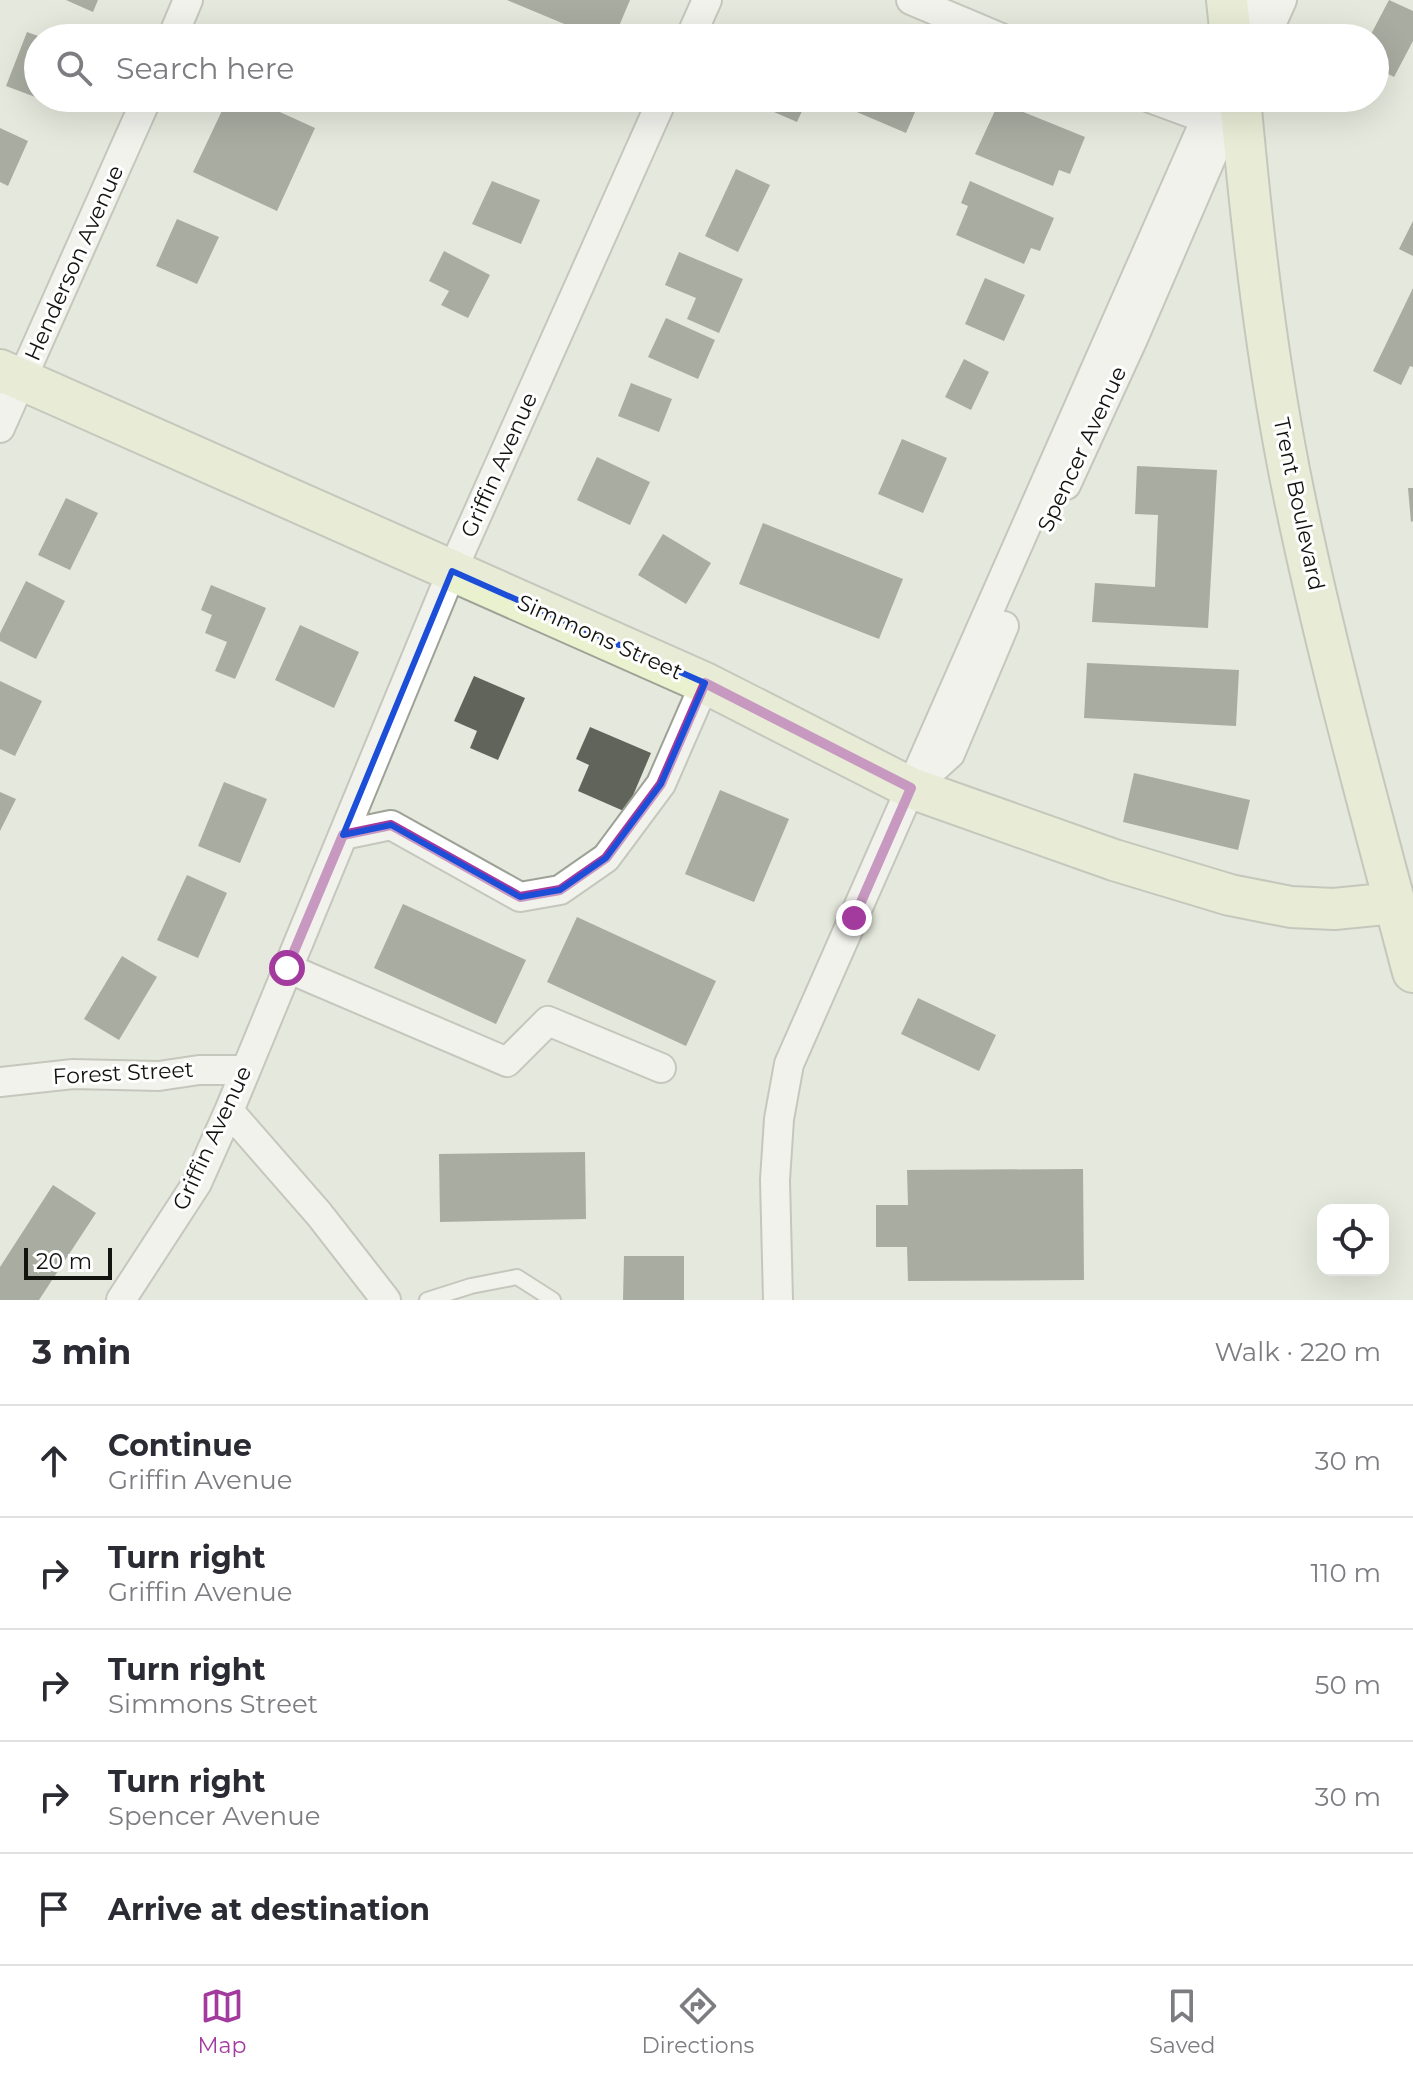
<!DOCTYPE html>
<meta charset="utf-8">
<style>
body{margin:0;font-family:Montserrat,sans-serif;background:#f2f2f3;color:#2b2b33}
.controls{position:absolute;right:24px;bottom:24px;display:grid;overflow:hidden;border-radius:16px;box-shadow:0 8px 32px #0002}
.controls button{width:72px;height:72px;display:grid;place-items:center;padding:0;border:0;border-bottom:2px solid #e1e1e2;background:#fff;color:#2b2b33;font:40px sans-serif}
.scale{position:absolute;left:24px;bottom:20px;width:88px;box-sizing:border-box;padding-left:8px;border:4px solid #131410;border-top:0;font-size:22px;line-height:28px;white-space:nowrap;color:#131410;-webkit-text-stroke:6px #fff;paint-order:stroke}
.stop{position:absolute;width:24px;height:24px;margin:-18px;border:6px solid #a33b9f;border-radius:50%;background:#fff}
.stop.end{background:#a33b9f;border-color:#fff;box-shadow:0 2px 8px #0008}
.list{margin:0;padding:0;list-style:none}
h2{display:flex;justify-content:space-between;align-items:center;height:104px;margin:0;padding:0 32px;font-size:34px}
h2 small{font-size:26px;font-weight:400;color:#7c7c81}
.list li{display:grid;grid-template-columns:52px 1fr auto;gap:24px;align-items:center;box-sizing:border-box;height:112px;padding:0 32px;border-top:2px solid #e1e1e2}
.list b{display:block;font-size:30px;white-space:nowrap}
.list p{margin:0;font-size:26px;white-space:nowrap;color:#7c7c81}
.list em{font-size:26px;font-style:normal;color:#7c7c81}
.icon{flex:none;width:44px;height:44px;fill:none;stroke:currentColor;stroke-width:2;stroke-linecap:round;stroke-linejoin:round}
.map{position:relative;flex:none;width:1413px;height:1300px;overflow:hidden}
.search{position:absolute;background:#fff;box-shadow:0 8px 32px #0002;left:24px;right:24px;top:24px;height:88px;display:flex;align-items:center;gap:20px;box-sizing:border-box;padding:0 28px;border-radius:44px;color:#7c7c81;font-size:30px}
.sheet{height:664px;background:#fff}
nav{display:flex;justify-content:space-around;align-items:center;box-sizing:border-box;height:112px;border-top:2px solid #e1e1e2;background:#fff;font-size:22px;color:#7c7c81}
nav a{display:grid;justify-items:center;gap:4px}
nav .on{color:#a33b9f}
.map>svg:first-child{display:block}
</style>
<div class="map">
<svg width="1413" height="1300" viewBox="0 0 1413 1300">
<rect width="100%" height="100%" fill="#e5e8dc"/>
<path fill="#61645a" d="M66 0H98L93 12Z
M507 0H630L614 38H598Z
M1389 0 1413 11V41L1394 77 1375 67V38H1369Z
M27 32 38 36V98L6 86Z
M228 98H249L315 128 277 211 193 172Z
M761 98H808L797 122 758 105Z
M841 98H921L906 133 838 104Z
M999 102 1085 137 1070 174 1059 170 1053 186 975 154Z
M0 128 28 141 8 186 0 182Z
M736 169 770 185 738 252 705 236Z
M492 181 540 200 521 244 472 224Z
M970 181 1054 218 1040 251 1031 248 1024 264 956 235 968 206 961 203Z
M177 219 219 237 197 284 156 266Z
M1413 221V256L1399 249Z
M444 251 490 275 468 318 441 305 449 291 429 281Z
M679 252 743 279 719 333 687 319 696 298 665 285Z
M985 278 1025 295 1004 341 965 324Z
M1413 288V367L1410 366 1401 385 1373 371Z
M666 318 715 340 698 379 648 357Z
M964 359 989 372 971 410 945 397Z
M631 383 672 399 659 432 618 416Z
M902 439 947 458 923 513 878 494Z
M597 457 650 482 630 525 577 500Z
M1137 466 1217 470 1208 628 1092 622 1095 583 1155 587 1158 515 1135 514Z
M1408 488H1413V521L1411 522Z
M66 498 98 513 70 570 38 555Z
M763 523 903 579 879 639 739 584Z
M663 534 711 563 686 604 638 575Z
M26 581 65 601 36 659 0 641V633Z
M211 585 266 608 235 679 215 671 227 642 205 633 212 615 201 610Z
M300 625 359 652 334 708 275 680Z
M1087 663 1239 670 1236 726 1084 718Z
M474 676 525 698 498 760 470 748 477 731 454 721Z
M0 681 42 701 15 756 0 749Z
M590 727 651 753 626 812 578 791 589 765 576 759Z
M1134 773 1250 800 1238 850 1123 822Z
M224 782 267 799 240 863 198 846Z
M720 790 789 819 754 902 685 874Z
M0 792 16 799 0 831Z
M187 875 227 893 198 958 157 940Z
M403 904 526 960 496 1024 374 968Z
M577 917 716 981 686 1046 547 982Z
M122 956 157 977 119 1040 84 1019Z
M918 998 996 1035 979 1071 901 1034Z
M585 1152 586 1219 440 1222 439 1154Z
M1083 1169 1084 1280 908 1281 907 1247H876V1205H908L907 1170Z
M53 1185 96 1213 39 1300H0V1267Z
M624 1256H684V1300H623Z"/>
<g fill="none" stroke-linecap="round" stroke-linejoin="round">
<defs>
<path id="lane" d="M427 1300 471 1286 517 1277 553 1300"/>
<path id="street" d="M911 0 1001 38
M172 38 188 0
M690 38 707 0
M1238 38 1255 0
M1265 38 1282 0
M1150 98 1207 119
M0 428 147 98
M1066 485 1133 339 1237 98
M918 783 950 754 1004 626
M343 835 391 825 520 897 560 890 606 858 661 784 705 683
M287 968 507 1062 548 1021 661 1068
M0 1082 73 1074 159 1076 199 1070H245
M229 1111 319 1214 386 1300
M121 1300 197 1183 229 1111 452 571 663 98
M778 1300 775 1180 779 1119 789 1064 1215 98"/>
<path id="secondary" d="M1227 0 1231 38
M1240 98C1252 231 1267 364 1294 495 1327 655 1371 813 1413 972
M0 370 705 683 911 788 1114 860 1230 895 1291 907 1334 909 1395 903"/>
</defs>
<use href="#lane" stroke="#9ea196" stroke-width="18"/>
<use href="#street" stroke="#9ea196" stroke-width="32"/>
<use href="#secondary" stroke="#9ea196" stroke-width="44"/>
<use href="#lane" stroke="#fff" stroke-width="14"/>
<use href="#street" stroke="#fff" stroke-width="28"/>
<use href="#secondary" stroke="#eaf1ce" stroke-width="40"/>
</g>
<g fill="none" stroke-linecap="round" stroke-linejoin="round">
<path stroke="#a33b9f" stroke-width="10" d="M287 968 343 835 391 825 520 897 560 890 606 858 661 784 705 683 911 788 854 918"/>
</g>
<path d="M0 0H1413V1300H0ZM452 571 705 683 661 784 606 858 560 890 520 897 391 825 343 835Z" fill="#e5e8dc" fill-opacity=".55" fill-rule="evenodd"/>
<path fill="none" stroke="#1d4ed8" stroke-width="6" stroke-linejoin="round" d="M452 571 705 683 661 784 606 858 560 890 520 897 391 825 343 835Z"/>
<g text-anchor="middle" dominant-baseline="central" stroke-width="6" stroke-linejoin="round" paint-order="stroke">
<g font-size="22" fill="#131410" stroke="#fff">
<text transform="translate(74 263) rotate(-66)">Henderson Avenue</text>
<text transform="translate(1082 449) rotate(-65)">Spencer Avenue</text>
<text transform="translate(499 465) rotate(-66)">Griffin Avenue</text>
<text transform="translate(1299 504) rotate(78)">Trent Boulevard</text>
<text transform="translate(600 637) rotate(24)">Simmons Street</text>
<text transform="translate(123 1073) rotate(-3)">Forest Street</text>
<text transform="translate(212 1138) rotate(-65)">Griffin Avenue</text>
</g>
</g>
</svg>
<div class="controls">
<button><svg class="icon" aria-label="locate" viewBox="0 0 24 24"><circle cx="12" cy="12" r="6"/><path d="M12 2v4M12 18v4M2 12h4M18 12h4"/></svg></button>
</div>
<div class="scale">20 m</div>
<div class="stop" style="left:287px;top:968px"></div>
<div class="stop end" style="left:854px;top:918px"></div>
<div class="search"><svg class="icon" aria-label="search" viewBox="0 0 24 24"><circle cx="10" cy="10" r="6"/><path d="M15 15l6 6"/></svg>Search here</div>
</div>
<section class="sheet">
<h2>3 min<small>Walk · 220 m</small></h2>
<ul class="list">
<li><svg class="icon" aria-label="ahead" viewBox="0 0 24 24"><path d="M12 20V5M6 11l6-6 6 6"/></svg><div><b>Continue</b><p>Griffin Avenue</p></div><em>30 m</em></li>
<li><svg class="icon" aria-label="right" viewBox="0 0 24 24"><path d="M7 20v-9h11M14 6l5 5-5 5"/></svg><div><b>Turn right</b><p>Griffin Avenue</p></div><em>110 m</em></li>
<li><svg class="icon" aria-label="right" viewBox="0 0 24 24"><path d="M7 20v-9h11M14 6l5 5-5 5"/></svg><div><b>Turn right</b><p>Simmons Street</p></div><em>50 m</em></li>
<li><svg class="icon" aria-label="right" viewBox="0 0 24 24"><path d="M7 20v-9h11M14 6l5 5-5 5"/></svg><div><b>Turn right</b><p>Spencer Avenue</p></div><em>30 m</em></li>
<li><svg class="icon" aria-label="arrive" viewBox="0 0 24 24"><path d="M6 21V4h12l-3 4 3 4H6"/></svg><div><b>Arrive at destination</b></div></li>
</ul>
</section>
<nav>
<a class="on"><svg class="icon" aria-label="map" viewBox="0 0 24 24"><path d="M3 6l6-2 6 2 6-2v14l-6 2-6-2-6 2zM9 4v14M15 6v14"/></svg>Map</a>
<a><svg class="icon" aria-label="directions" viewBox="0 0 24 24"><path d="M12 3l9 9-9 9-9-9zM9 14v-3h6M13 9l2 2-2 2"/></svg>Directions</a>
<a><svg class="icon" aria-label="saved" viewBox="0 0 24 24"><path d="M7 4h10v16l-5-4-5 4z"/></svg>Saved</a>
</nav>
